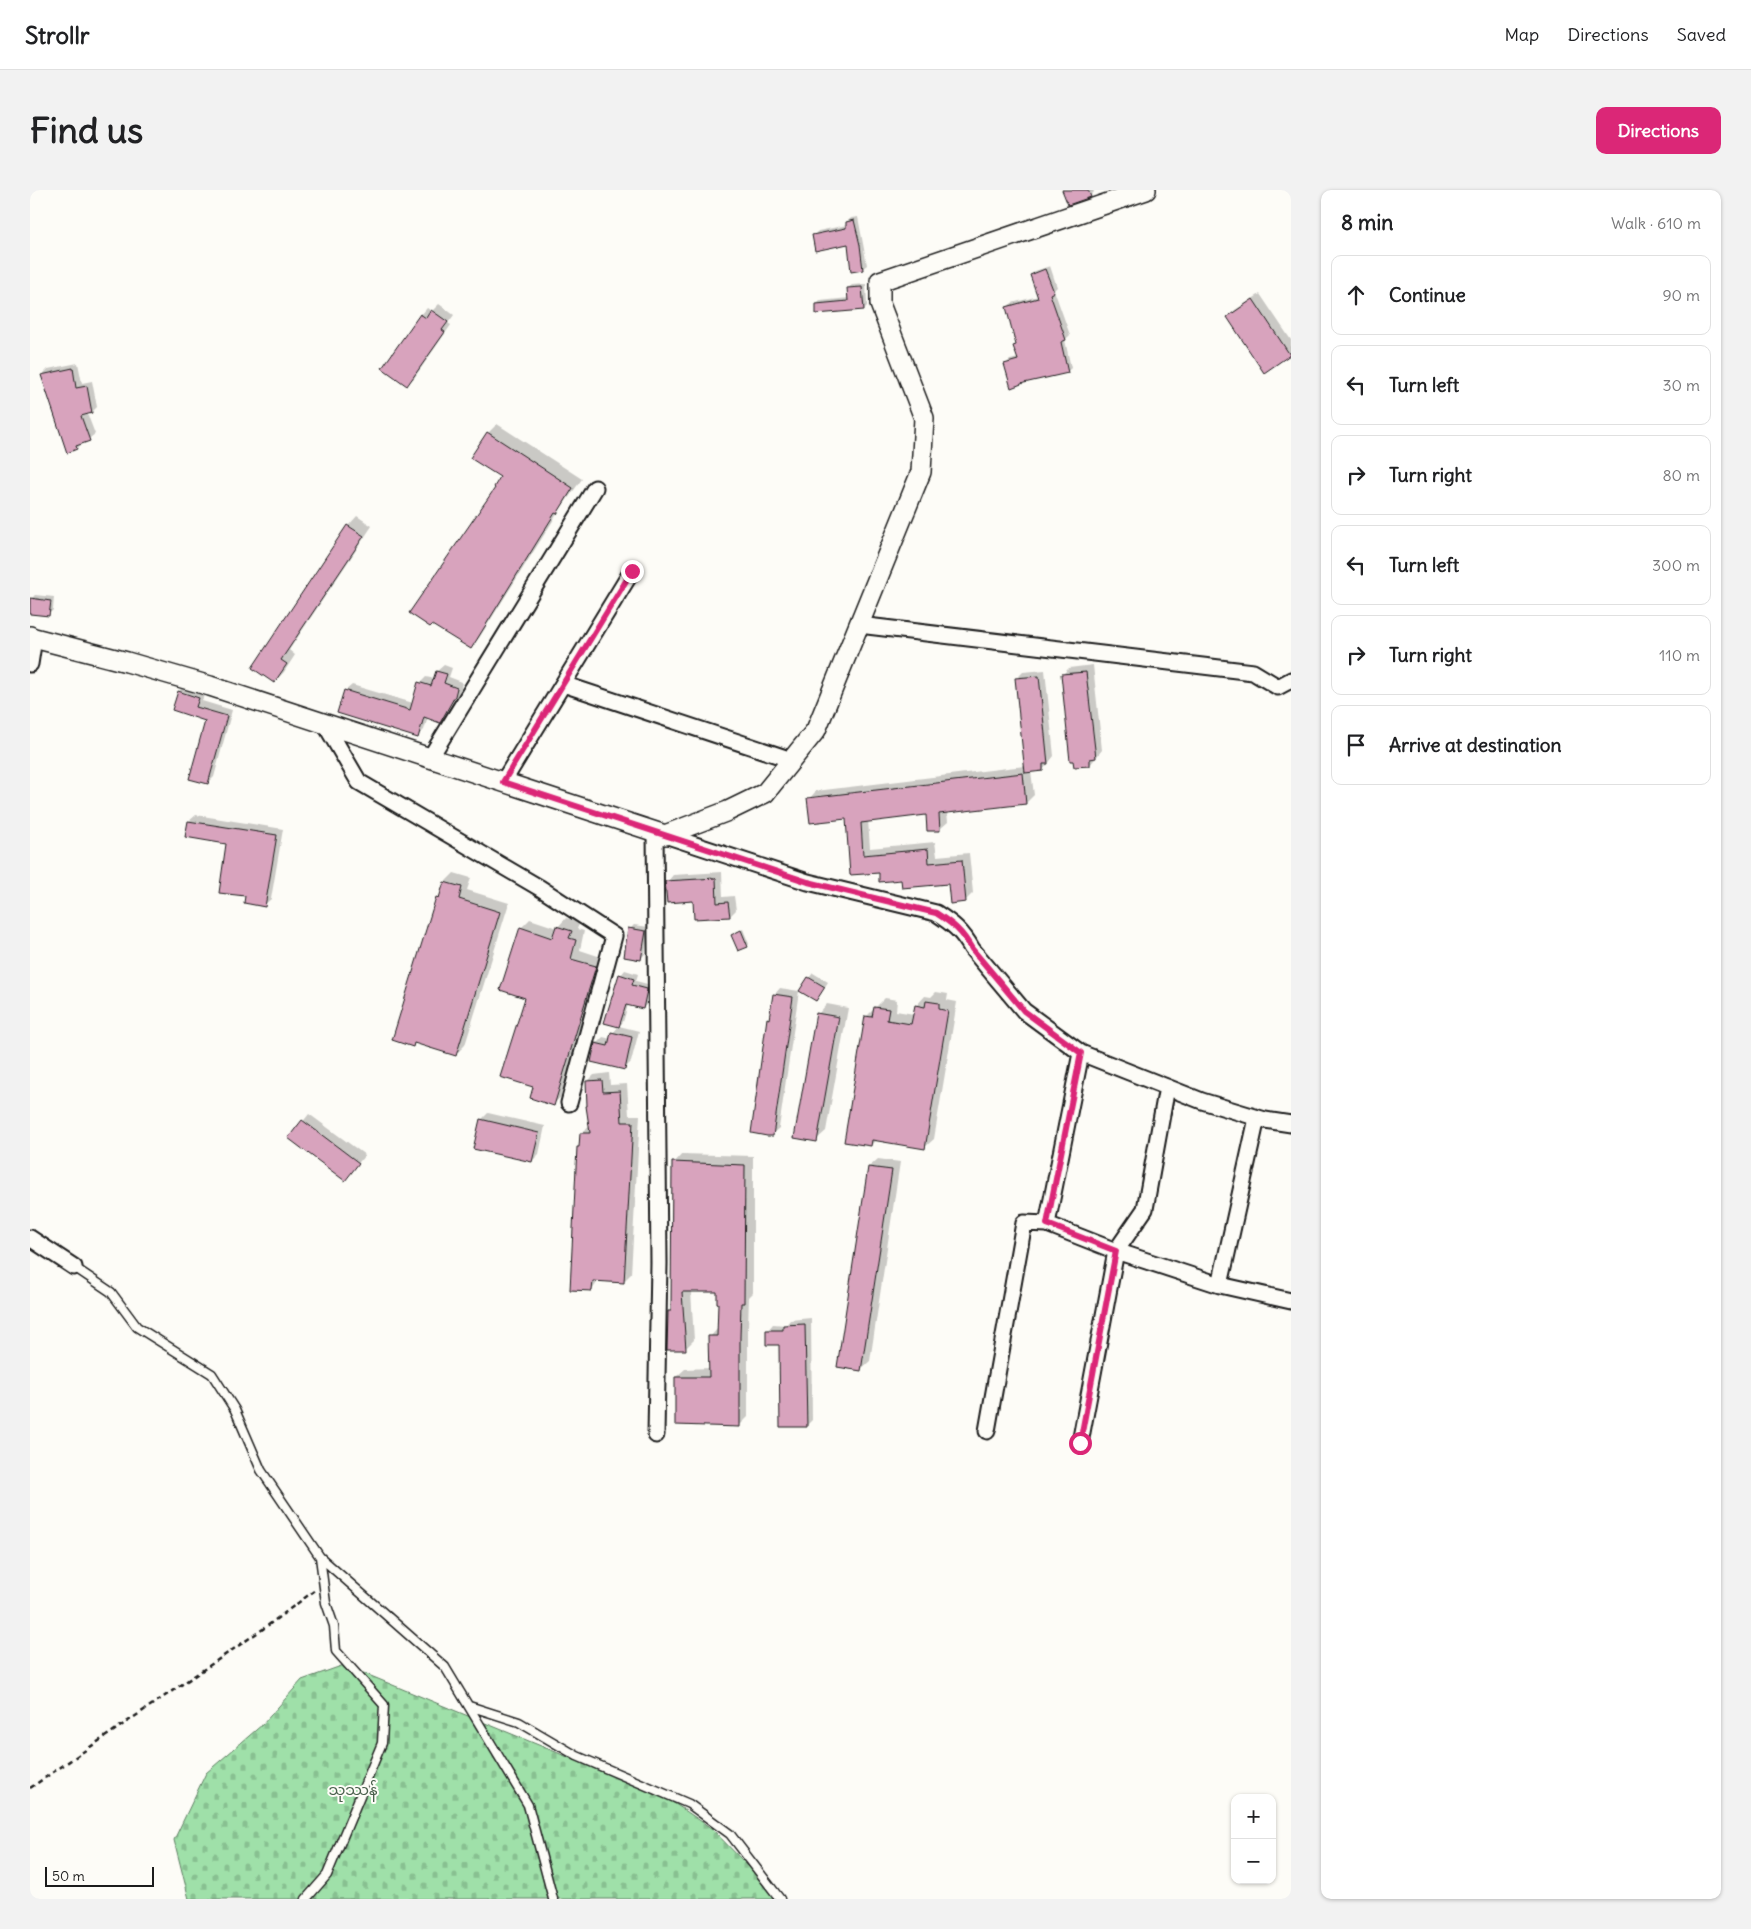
<!DOCTYPE html>
<meta charset="utf-8">
<style>
body{margin:0;font-family:Delius,"Noto Sans Myanmar",sans-serif;background:#f2f2f2;color:#202124}
.controls{position:absolute;right:15px;bottom:15px;display:grid;overflow:hidden;border-radius:10px;box-shadow:0 1px 4px #0004}
.controls button{width:45px;height:45px;display:grid;place-items:center;padding:0;border:0;border-bottom:1px solid #e0e0e0;background:#fff;color:#202124;font:25px sans-serif}
.scale{position:absolute;left:15px;bottom:12px;width:109px;box-sizing:border-box;padding-left:5px;border:2px solid #1c1c1c;border-top:0;font-size:14px;line-height:18px;white-space:nowrap;color:#1c1c1c;-webkit-text-stroke:4px #fdfcf7;paint-order:stroke}
.stop{position:absolute;width:15px;height:15px;margin:-11px;border:4px solid #db2777;border-radius:50%;background:#fff}
.stop.end{background:#db2777;border-color:#fff;box-shadow:0 1px 5px #0008}
.list{margin:0;padding:0;list-style:none}
h2{display:flex;justify-content:space-between;align-items:center;height:65px;margin:0;padding:0 20px;font-size:21px}
h2 small{font-size:16px;font-weight:400;color:#757577}
.list li{display:grid;grid-template-columns:32px 1fr auto;gap:15px;align-items:center;box-sizing:border-box;height:80px;margin:0 10px 10px;padding:0 10px;border:1px solid #e0e0e0;border-radius:10px}
.list b{display:block;font-size:19px;white-space:nowrap}
.list em{font-size:16px;font-style:normal;color:#757577}
.icon{flex:none;width:28px;height:28px;fill:none;stroke:currentColor;stroke-width:2;stroke-linecap:round;stroke-linejoin:round}
.map{position:relative;flex:none;width:1261px;height:1709px;overflow:hidden;border-radius:10px}
header{display:flex;align-items:center;gap:30px;box-sizing:border-box;height:70px;padding:0 25px;background:#fff;border-bottom:1px solid #e0e0e0}
header strong{font-size:24px}
nav{display:flex;gap:28px;margin-inline-start:auto;font-size:18px}
.intro{display:flex;align-items:center;justify-content:space-between;box-sizing:border-box;height:120px;padding:0 30px}
h1{margin:0;font-size:35px}
.button{padding:12px 22px;border-radius:10px;background:#db2777;color:#fff;font-size:18px;font-weight:700}
main{display:flex;gap:30px;padding:0 30px}
aside{flex:1;background:#fff;border-radius:10px;box-shadow:0 1px 4px #0004}
.map>svg:first-child{display:block}
</style>
<header>
<strong>Strollr</strong>
<nav><a>Map</a><a>Directions</a><a>Saved</a></nav>
</header>
<div class="intro"><h1>Find us</h1><a class="button">Directions</a></div>
<main>
<div class="map">
<svg width="1261" height="1709" viewBox="0 0 1261 1709">
<defs>
<pattern id="cemetery-stones" width="16" height="16" patternUnits="userSpaceOnUse" patternTransform="scale(1.25)"><rect width="16" height="16" fill="#9fe0a9"/><path d="M2 7V4a2 2 0 0 1 4 0v3zM10 15v-3a2 2 0 0 1 4 0v3z" fill="#88c091"/></pattern>
</defs>
<rect width="100%" height="100%" fill="#fdfcf7"/>
<filter id="ink" filterUnits="userSpaceOnUse"><feTurbulence type="fractalNoise" baseFrequency=".02" numOctaves="2"/><feDisplacementMap in="SourceGraphic" scale="10" xChannelSelector="R" yChannelSelector="G"/><feConvolveMatrix kernelMatrix="1 2 1 2 8 2 1 2 1" color-interpolation-filters="sRGB"/></filter>
<g filter="url(#ink)">
<path fill="url(#cemetery-stones)" stroke="#5e7e62" d="M314 1475 635 1607 681 1638 750 1709H159L144 1650 176 1583 233 1534 272 1490Z"/>
<path fill="#0003" d="M1034 0H1063L1064 2 1060 6Z
M828 27 837 75 832 79 819 53 784 45 788 41 817 35V32L821 28Z
M1020 76 1027 97 1024 100 1040 145 1035 150 1041 178 1037 182 976 174 980 170 988 168 987 154 977 117 982 113 1008 106 1001 85 1005 81Z
M836 94 837 116 834 119 787 114 790 111 819 108 818 98 822 95Z
M1230 104 1261 150V162L1259 164 1198 127 1205 120Z
M409 114 424 125 418 133 421 135 384 188 377 194 354 178 391 125 397 118 402 121Z
M48 173 52 193 62 191 67 217 62 222 57 223 65 244 47 258 12 185 18 179Z
M467 234 552 289 531 318 449 448 440 458 402 433 472 287 458 243Z
M327 326 342 336 259 460 265 465 254 482 244 492 223 477 318 336Z
M5 405 24 407 23 420 18 425 0 422 1 409Z
M414 475 422 478 419 487 432 492 431 498 416 526 410 532 398 527 394 540 388 546 315 501 322 495 383 513 390 493 396 487 405 489 407 481Z
M1063 475 1072 560 1060 575 1032 485 1039 478Z
M1015 480 1024 566 1013 580 1001 581 1004 605 996 613 917 622 918 632 910 639 898 640 897 624 838 630 840 658 905 652 907 666 939 663 943 703 935 711 919 693 873 688 850 681 821 683 817 628 779 609 786 601 995 576 986 489 993 482Z
M155 495 175 502 172 511 202 520 184 587 178 593 177 530 149 501Z
M166 625 253 639 241 709 234 715 217 705 197 652 159 631Z
M692 682 693 707 704 706 706 720 700 726 664 709 637 692 643 685Z
M424 683 441 688 437 700 479 713 435 855 426 864 386 852 383 855 407 708 412 703 415 692Z
M536 728 550 732 547 739 554 741 550 760 574 768 532 906 523 914 505 897 491 738 500 729 527 738Z
M604 735 619 737 615 764 611 768 600 739Z
M713 739 719 754 717 756 702 745Z
M595 780 608 784 606 791 621 795 617 814 613 818 598 815 593 832 589 836 609 841 601 872 594 879 566 854 573 847 581 849 583 843 589 836 576 832 591 785Z
M783 783 798 792 786 810 779 788Z
M750 798 769 801 749 938 742 944 738 829 740 827 744 805Z
M906 802 918 804 917 810 927 812 904 949 894 958 846 950 841 955 836 827 855 808 867 810 866 821 884 824 886 816 895 806 901 807Z
M797 814 818 818 796 941 786 950 788 824Z
M579 883 580 895 597 894 599 925H610L601 1084 593 1092 569 1090 562 1100 550 956 551 943 560 936 557 892 564 885Z
M458 923 515 936 509 964 502 971 451 930Z
M279 924 335 965 315 989 260 948Z
M652 964 723 966V1103L719 1107 718 1137V1227L710 1235 646 1187 655 1179 680 1178V1147L689 1137 688 1101H661L664 1150 656 1158 639 1122 642 1118 644 973Z
M848 969 870 972 840 1171 831 1179 839 977Z
M781 1128 782 1230 776 1236 751 1154 737 1141 743 1134 756 1135 760 1130Z"/>
<path fill="#d8a3bd" stroke="#1c1c1c" d="M1032 0H1058L1061 7 1038 15Z
M824 30 830 55 833 80 821 82 818 54 785 61 782 45 816 38V32Z
M1015 79 1024 102 1020 104 1036 150 1031 152 1038 183 994 193 981 198 974 174 988 170 983 156 986 155 976 117 1008 108 1000 85Z
M832 97 834 120 786 124V114L818 111 817 98Z
M1223 109 1260 165 1234 183 1197 127Z
M401 120 418 132 412 140 415 142 377 196 352 178 390 124 396 128Z
M43 178 46 198 57 196 62 223 51 226 60 251 46 256 47 259 37 263 11 185Z
M457 242 543 298 527 324 525 323 441 459 402 435 400 437 379 423 465 298 464 297 470 287 440 268Z
M317 335 334 346 251 470 257 474 244 493 222 478Z
M0 408 21 411 19 426 0 424Z
M406 481 417 484 414 493 427 498 425 506 410 533 394 527 388 548 307 523 314 500 380 520 388 492 401 496Z
M1056 482 1066 568 1060 569V576L1044 577 1043 571H1040L1031 484Z
M1009 486 1018 574H1013V581L995 583 985 488Z
M148 501 169 508 166 517 197 526 178 594 159 589 175 531 142 520Z
M993 583 996 614 909 624 910 641H897L896 625 831 633 833 665 898 659 899 673 932 670 936 712 920 714 918 694 872 698 871 690 849 692V683L820 685 816 629 780 633 777 608Z
M158 631 247 645 235 717 214 713 215 706 189 703 196 654 155 647Z
M686 688 687 713 698 712 700 727 664 729 663 711 637 713 635 691Z
M414 692 432 697 429 709 470 722 426 866 384 853 383 857 362 850 406 707 409 708Z
M526 736 542 741 539 748 546 750 541 769 566 776 524 916 500 908 503 897 470 887 495 808 470 800 490 737 522 748Z
M598 738 616 741 611 770 594 767Z
M711 740 718 757 708 761 701 745Z
M589 784 604 789 602 795 617 799V800L613 819 596 815 589 837 574 833Z
M778 787 795 797 786 811 769 801Z
M743 804 763 807 743 946H737L721 943 737 828 739 829Z
M896 811 909 813V819L918 821 895 959 842 950 841 956 814 952 835 826 842 827 844 817 859 819 857 830 881 834 885 815 895 817Z
M786 823 809 827 787 952 764 948Z
M581 842 602 847 595 880 561 872 565 853 578 856Z
M572 890 573 902 590 901 592 932H603L594 1093 563 1091 562 1101 540 1100 547 957H549L550 943H560L556 916H557L556 891Z
M450 929 509 943 502 972 443 959Z
M272 930 329 973 315 991 258 948Z
M642 972 715 975 714 1113H711L710 1147V1237L645 1235V1187H679L678 1146H687L688 1113H687V1102H652L656 1160H637L638 1121H641Z
M838 977 862 980 831 1181 807 1177Z
M775 1134 777 1237H750L749 1155H736V1140H753V1135Z"/>
<g fill="none" stroke-linecap="round" stroke-linejoin="round">
<defs>
<path id="service" d="M44 1077 81 1102 107 1137 182 1184 205 1220 231 1280 290 1367 296 1413 304 1436 306 1461 354 1515 352 1553 297 1685 276 1709
M290 1367 415 1477 498 1615 523 1709
M439 1516 489 1532 547 1566 659 1614 700 1644 750 1709"/>
<path id="minor" d="M829 435 1223 482 1248 497 1261 490
M0 474 4 448
M533 494 762 570
M295 534 329 592 510 698 584 746 539 913
M400 568 565 298
M473 592 602 381
M625 642 629 1073 626 1245
M635 645 778 692 906 723C923 734 932 741 942 759L994 821 1051 863 1172 911 1235 930 1261 934
M1017 1034 1051 863
M0 1048 44 1077
M1190 1095 1227 928
M957 1241 994 1033 1017 1034 1086 1061 1190 1095 1261 1111
M1050 1253 1086 1061 1115 1019 1137 897"/>
<path id="tertiary" d="M0 446 4 448 97 472 180 496 635 645 698 621 735 603 786 540 891 282 894 228 850 114V91L1116 0"/>
</defs>
<use href="#service" stroke="#1c1c1c" stroke-width="11"/>
<use href="#minor" stroke="#1c1c1c" stroke-width="19"/>
<use href="#tertiary" stroke="#1c1c1c" stroke-width="22"/>
<path stroke="#1c1c1c" stroke-width="2.5" stroke-dasharray="5 4" stroke-linecap="butt" d="M0 1598 233 1439 284 1401"/>
<use href="#service" stroke="#fdfcf7" stroke-width="8"/>
<use href="#minor" stroke="#fdfcf7" stroke-width="15"/>
<use href="#tertiary" stroke="#fdfcf7" stroke-width="19"/>
</g>
</g>
<g fill="none" stroke-linecap="round" stroke-linejoin="round" filter="url(#ink)">
<path stroke="#db2777" stroke-width="6" d="M602 381 473 592 778 692 906 723C923 734 932 741 942 759L994 821 1051 863 1017 1034 1086 1061 1050 1253"/>
</g>
<g text-anchor="middle" dominant-baseline="central" stroke-width="4" stroke-linejoin="round" paint-order="stroke">
<g font-size="15" fill="#4a614d" stroke="#fdfcf7">
<text x="323" y="1599">သုဿန်</text>
</g>
</g>
</svg>
<div class="controls">
<button>+</button>
<button>−</button>
</div>
<div class="scale">50 m</div>
<div class="stop" style="left:1050px;top:1253px"></div>
<div class="stop end" style="left:602px;top:381px"></div>
</div>
<aside>
<h2>8 min<small>Walk · 610 m</small></h2>
<ul class="list">
<li><svg class="icon" aria-label="ahead" viewBox="0 0 24 24"><path d="M12 20V5M6 11l6-6 6 6"/></svg><div><b>Continue</b></div><em>90 m</em></li>
<li><svg class="icon" aria-label="left" viewBox="0 0 24 24"><path d="M17 20v-9H6M10 6l-5 5 5 5"/></svg><div><b>Turn left</b></div><em>30 m</em></li>
<li><svg class="icon" aria-label="right" viewBox="0 0 24 24"><path d="M7 20v-9h11M14 6l5 5-5 5"/></svg><div><b>Turn right</b></div><em>80 m</em></li>
<li><svg class="icon" aria-label="left" viewBox="0 0 24 24"><path d="M17 20v-9H6M10 6l-5 5 5 5"/></svg><div><b>Turn left</b></div><em>300 m</em></li>
<li><svg class="icon" aria-label="right" viewBox="0 0 24 24"><path d="M7 20v-9h11M14 6l5 5-5 5"/></svg><div><b>Turn right</b></div><em>110 m</em></li>
<li><svg class="icon" aria-label="arrive" viewBox="0 0 24 24"><path d="M6 21V4h12l-3 4 3 4H6"/></svg><div><b>Arrive at destination</b></div></li>
</ul>
</aside>
</main>
